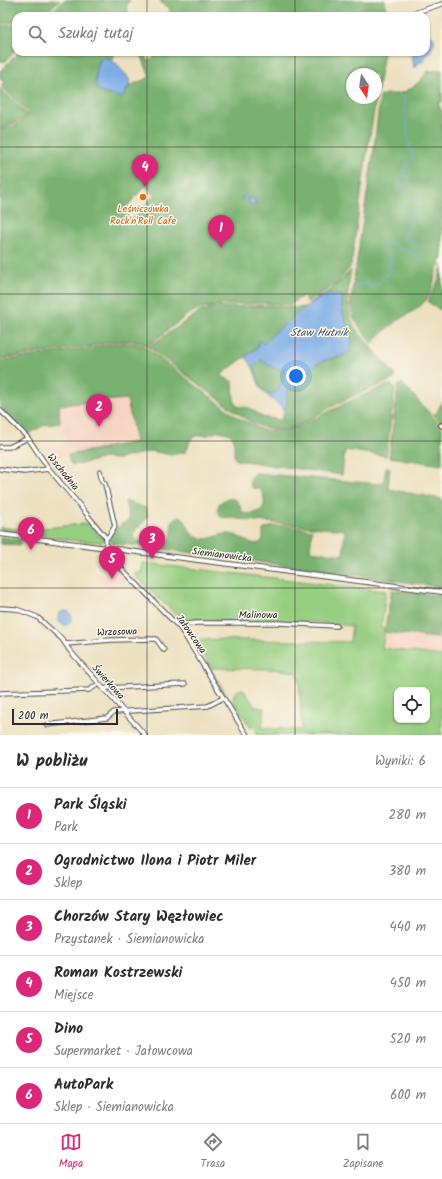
<!DOCTYPE html>
<html lang="pl">
<meta charset="utf-8">
<style>
body{margin:0;font-family:Kalam,sans-serif;background:#f2f2f3;color:#2b2b33}
.controls{position:absolute;right:12px;bottom:12px;display:grid;overflow:hidden;border-radius:8px;box-shadow:0 1px 3px #0004}
.controls button{width:36px;height:36px;display:grid;place-items:center;padding:0;border:0;border-bottom:1px solid #e1e1e2;background:#fff;color:#2b2b33;font:20px sans-serif}
.compass{position:absolute;left:346px;top:68px;width:36px;height:36px;border-radius:50%;background:#fff;box-shadow:0 1px 3px #0004;rotate:167deg}
.scale{position:absolute;left:12px;bottom:10px;width:106px;box-sizing:border-box;padding-left:4px;border:2px solid #2b2b2b;border-top:0;font-size:11px;line-height:14px;white-space:nowrap;color:#2b2b2b;-webkit-text-stroke:3px #fbf7ec;paint-order:stroke}
.you{position:absolute;left:296px;top:376px;width:14px;height:14px;margin:-10px;border:3px solid #fff;border-radius:50%;background:#1a73e8;box-shadow:0 0 0 6px #1a73e833}
.badge{display:grid;place-items:center;width:26px;height:26px;border-radius:50%;background:#db2777;color:#fff;font-size:13px;font-weight:700}
.pin{position:absolute;translate:-50% -33px;filter:drop-shadow(0 1px 2px #0008)}
.pin::after{content:'';position:absolute;top:21px;width:14px;height:12px;background:inherit;clip-path:polygon(0 0,100% 0,50% 100%)}
.list{margin:0;padding:0;list-style:none}
h2{display:flex;justify-content:space-between;align-items:center;height:52px;margin:0;padding:0 16px;font-size:17px}
h2 small{font-size:13px;font-weight:400;color:#7c7c81}
.list li{display:grid;grid-template-columns:26px 1fr auto;gap:12px;align-items:center;box-sizing:border-box;height:56px;padding:0 16px;border-top:1px solid #e1e1e2}
.list b{display:block;font-size:15px;white-space:nowrap}
.list p{margin:0;font-size:13px;white-space:nowrap;color:#7c7c81}
.list em{font-size:13px;font-style:normal;color:#7c7c81}
.icon{flex:none;width:22px;height:22px;fill:none;stroke:currentColor;stroke-width:2;stroke-linecap:round;stroke-linejoin:round}
.map{position:relative;flex:none;width:442px;height:735px;overflow:hidden}
.search{position:absolute;background:#fff;box-shadow:0 1px 3px #0004;left:12px;right:12px;top:12px;height:44px;display:flex;align-items:center;gap:10px;box-sizing:border-box;padding:0 14px;border-radius:12px;color:#7c7c81;font-size:15px}
.sheet{height:388px;background:#fff}
nav{display:flex;justify-content:space-around;align-items:center;box-sizing:border-box;height:56px;border-top:1px solid #e1e1e2;background:#fff;font-size:11px;color:#7c7c81}
nav a{display:grid;justify-items:center;gap:2px}
nav .on{color:#db2777}
.map>svg:first-child{display:block}
</style>
<div class="map">
<svg width="442" height="735" viewBox="0 0 442 735">
<rect width="100%" height="100%" fill="#fbf7ec"/>
<filter id="ink" filterUnits="userSpaceOnUse"><feTurbulence type="fractalNoise" baseFrequency=".025" numOctaves="2"/><feDisplacementMap in="SourceGraphic" scale="8" xChannelSelector="R" yChannelSelector="G"/><feConvolveMatrix kernelMatrix="1 2 1 2 8 2 1 2 1" color-interpolation-filters="sRGB"/></filter>
<filter id="wash" filterUnits="userSpaceOnUse"><feTurbulence type="fractalNoise" baseFrequency=".012" numOctaves="4" result="noise"/><feDisplacementMap in="SourceGraphic" scale="16" xChannelSelector="R" yChannelSelector="G"/><feGaussianBlur stdDeviation="0.9" result="paint"/><feColorMatrix in="noise" values="0 0 0 0 0 0 0 0 0 0 0 0 0 0 0 0 0 1.4 0 .05"/><feComposite in="paint" operator="in"/></filter>
<g filter="url(#wash)">
<rect width="100%" height="100%" fill="#ece0c0"/>
<path fill="#f5d3c1" d="M127 399 136 442 63 456 47 463 41 453 67 441 60 423 58 405Z
M105 552H110L117 570 125 579 110 593 93 572 101 571V561H105Z
M442 618V656L382 648 384 632 437 638 440 619Z"/>
<path fill="#96ce81" stroke="#607c56" fill-rule="evenodd" d="M92 523 97 529 95 531 99 537 102 535 104 538 102 542 79 541 0 530V527L26 530Z
M143 563 386 591 381 628 385 629 382 648 442 656V735H257L256 727 250 726 233 701 234 694 240 689H243L245 691 243 693 245 692 255 707 264 708 262 728 302 730 299 679 296 672 271 669 212 668 194 639 350 642 352 626 316 622 183 621 135 576V572L141 573ZM397 690H427V720H397Z
M206 662 226 694 223 693 204 664Z"/>
<path fill="#78b16f" stroke="#526e4d" fill-rule="evenodd" d="M0 0H60L42 16H16V22L0 24Z
M64 0H130L126 7 130 16H47Z
M160 0H385L388 16H168L170 13V8L162 4Z
M16 25C16 42 19 49 6 61H0V26Z
M19 52H116L114 53 111 61 104 58 99 61C96 74 90 92 109 95 116 96 119 97 125 95L130 84 132 85 150 77 140 52H144L147 61 153 59 157 52H384L366 159 351 266 335 285 307 302 305 298 303 296 293 302 291 305 272 303 222 305 200 308 187 315 147 346 137 342 122 341 0 359V130L14 126 30 115 1 86 4 83 0 78V71ZM352 74H376V98H352ZM145 186 155 195 132 220 123 211Z
M442 70V102L438 103 442 112V258C434 270 435 287 427 299 420 308 409 313 400 319 389 326 380 334 372 344L354 319 350 306 373 155 380 97C385 93 389 94 395 94 409 93 420 82 428 71Z
M0 88 28 115 15 123 0 129Z
M442 265V311L428 302 439 279Z
M351 270C347 291 345 308 355 328L394 374 395 378 392 380C372 388 352 396 333 406 318 414 302 425 286 429 273 431 261 427 250 422L148 347 201 311 210 308 272 305 297 308 305 307 270 337 264 344 259 340 258 347 222 374 223 377 233 382 234 400 237 406 250 408 262 417 281 420 282 418 287 403 286 395 287 390 292 383 303 377 314 365 325 360 344 355 351 333 344 317 341 300 343 297 342 295 328 294 308 304 331 290Z
M122 343 137 344 146 348 240 419 262 430 272 431H285L297 427 361 396 388 385H393L395 388 386 456 345 450 342 475 236 460 234 456V445L233 437 228 433 219 431 208 435 195 436 190 441 186 452 171 455 151 451 119 459 104 458 81 464 73 465 70 463 68 455 136 442 127 399 59 405 60 423 44 425 27 435 0 408V361Z
M261 360 284 371C283 382 279 399 265 393 259 385 256 376 254 366Z
M402 383 442 427V465L389 457 398 386Z
M442 402V424L433 414H436Z
M386 467 390 468 388 489 442 499V587L164 549C165 544 169 542 171 538 174 528 166 519 181 516 188 521 187 532 196 537 207 543 218 533 229 534 241 534 250 549 261 542L263 539V530C274 522 299 528 312 530L310 551 343 555 345 530 312 527 221 517C220 515 218 513 218 511 216 501 230 495 237 501 240 504 241 510 243 513 262 516 270 506 260 489L252 488C248 483 250 478 254 473L379 484 384 481Z
M125 501 146 508 148 515C146 524 132 528 133 538L140 542H158L161 548 112 543 109 538 115 528 122 526 121 524 128 522 129 518Z
M0 537 20 540V545L0 544Z
M392 590 442 596V618L440 619 438 638 384 632Z"/>
<path fill="#7babe6" stroke="#536b88" fill-rule="evenodd" d="M426 35 433 36C438 45 427 55 422 62H419L416 67 414 68 412 52H426Z
M102 58H107L117 64C120 71 129 74 130 83L123 97C118 98 115 96 111 95 95 93 94 84 97 70 98 65 99 61 102 58Z
M246 195 249 200 251 198 255 200 257 204 251 206 249 204V200L242 199V197Z
M328 294 343 296C336 314 356 330 351 350 342 359 330 357 320 362 312 366 310 371 304 377 300 380 294 381 291 385 283 393 290 402 284 410 278 402 269 399 263 391 255 380 256 366 245 357L258 347 259 340 264 344 273 334 284 325 301 310 315 301ZM261 360C265 361 267 365 272 367 276 368 280 370 284 371 282 382 279 399 265 393L260 385 254 367Z
M58 618a7 7 0 1 1 14 0a7 7 0 1 1-14 0Z"/>
<g fill="none" stroke-linecap="round" stroke-linejoin="round">
<path stroke="#7babe6" stroke-width="1" d="M355 288 363 283 372 287H375L389 273 388 268 392 258 390 254 382 248V245C389 239 393 245 399 249 401 250 403 249 405 250 410 252 414 254 417 256L420 257C428 242 409 244 403 239L405 234 411 227V222L407 214 418 208 420 206 415 200 398 188 399 186 409 183V178L402 175 401 173 413 158 409 147 404 96
M68 623 69 625"/>
</g>
</g>
<g filter="url(#ink)">
<g fill="none" stroke-linecap="round" stroke-linejoin="round">
<defs>
<path id="minor" d="M404 16 442 4
M0 410 28 438 49 469 76 501 106 538V547
M441 425 442 426
M0 447H9L28 438
M0 469 24 472 49 469
M100 471 102 481 105 484 115 526 109 536 106 538
M121 549 119 559 120 567 180 628 241 726 247 735
M0 608 16 609 37 617 62 639 70 651 145 735
M180 628 185 624 197 623H279L337 626
M66 644 111 640 154 639H156L164 650
M104 690 107 688 185 684
M0 693 89 690 99 684
M46 725 107 718 114 712 208 706 223 698"/>
<path id="tertiary" d="M0 534 442 592"/>
</defs>
<use href="#minor" stroke="#484641" stroke-width="5.5"/>
<use href="#tertiary" stroke="#484641" stroke-width="6"/>
<use href="#minor" stroke="#fff" stroke-width="3.5"/>
<use href="#tertiary" stroke="#fff" stroke-width="4"/>
</g>
</g>
<path fill="none" stroke="#2b2b2b" stroke-width="1" stroke-opacity="0.55" d="M147 0V16M295 0V16M147 52V735M295 52V735M0 147H442M0 294H442M0 441H442M0 588H442"/>
<circle fill="#e8710a" stroke="#fbf7ec" stroke-width="1.5" cx="143" cy="197" r="4"/>
<g text-anchor="middle" dominant-baseline="central" stroke-width="3" stroke-linejoin="round" paint-order="stroke">
<g font-size="10" fill="#c56008" stroke="#fbf7ec">
<text x="143" y="209">Leśniczówka<tspan x="143" dy="12">Rock'n'Roll Cafe</tspan></text>
</g>
<g font-size="10" fill="#2b2b2b" stroke="#fbf7ec">
<text transform="translate(63 472) rotate(51)">Wschodnia</text>
<text transform="translate(222 555) rotate(7)">Siemianowicka</text>
<text x="258" y="615">Malinowa</text>
<text transform="translate(117 632) rotate(-2)">Wrzosowa</text>
<text transform="translate(191 634) rotate(55)">Jałowcowa</text>
<text transform="translate(108 682) rotate(48)">Świerkowa</text>
</g>
<g font-size="11" font-style="italic" fill="#47586c" stroke="#fbf7ec">
<text x="319" y="333">Staw Hutnik</text>
</g>
</g>
</svg>
<div class="controls">
<button><svg class="icon" aria-label="locate" viewBox="0 0 24 24"><circle cx="12" cy="12" r="6"/><path d="M12 2v4M12 18v4M2 12h4M18 12h4"/></svg></button>
</div>
<svg class="compass" viewBox="-18 -18 36 36"><path d="M0-13l5 13h-10z" fill="#e53935"/><path d="M0 13l5-13h-10z" fill="#7c7c81"/></svg>
<div class="scale">200 m</div>
<div class="you"></div>
<div class="pin badge" style="left:221px;top:248px">1</div>
<div class="pin badge" style="left:99px;top:427px">2</div>
<div class="pin badge" style="left:152px;top:559px">3</div>
<div class="pin badge" style="left:145px;top:187px">4</div>
<div class="pin badge" style="left:112px;top:579px">5</div>
<div class="pin badge" style="left:31px;top:550px">6</div>
<div class="search"><svg class="icon" aria-label="search" viewBox="0 0 24 24"><circle cx="10" cy="10" r="6"/><path d="M15 15l6 6"/></svg>Szukaj tutaj</div>
</div>
<section class="sheet">
<h2>W pobliżu<small>Wyniki: 6</small></h2>
<ul class="list">
<li><span class="badge">1</span><div><b>Park Śląski</b><p>Park</p></div><em>280 m</em></li>
<li><span class="badge">2</span><div><b>Ogrodnictwo Ilona i Piotr Miler</b><p>Sklep</p></div><em>380 m</em></li>
<li><span class="badge">3</span><div><b>Chorzów Stary Węzłowiec</b><p>Przystanek · Siemianowicka</p></div><em>440 m</em></li>
<li><span class="badge">4</span><div><b>Roman Kostrzewski</b><p>Miejsce</p></div><em>450 m</em></li>
<li><span class="badge">5</span><div><b>Dino</b><p>Supermarket · Jałowcowa</p></div><em>520 m</em></li>
<li><span class="badge">6</span><div><b>AutoPark</b><p>Sklep · Siemianowicka</p></div><em>600 m</em></li>
</ul>
</section>
<nav>
<a class="on"><svg class="icon" aria-label="map" viewBox="0 0 24 24"><path d="M3 6l6-2 6 2 6-2v14l-6 2-6-2-6 2zM9 4v14M15 6v14"/></svg>Mapa</a>
<a><svg class="icon" aria-label="directions" viewBox="0 0 24 24"><path d="M12 3l9 9-9 9-9-9zM9 14v-3h6M13 9l2 2-2 2"/></svg>Trasa</a>
<a><svg class="icon" aria-label="saved" viewBox="0 0 24 24"><path d="M7 4h10v16l-5-4-5 4z"/></svg>Zapisane</a>
</nav>
